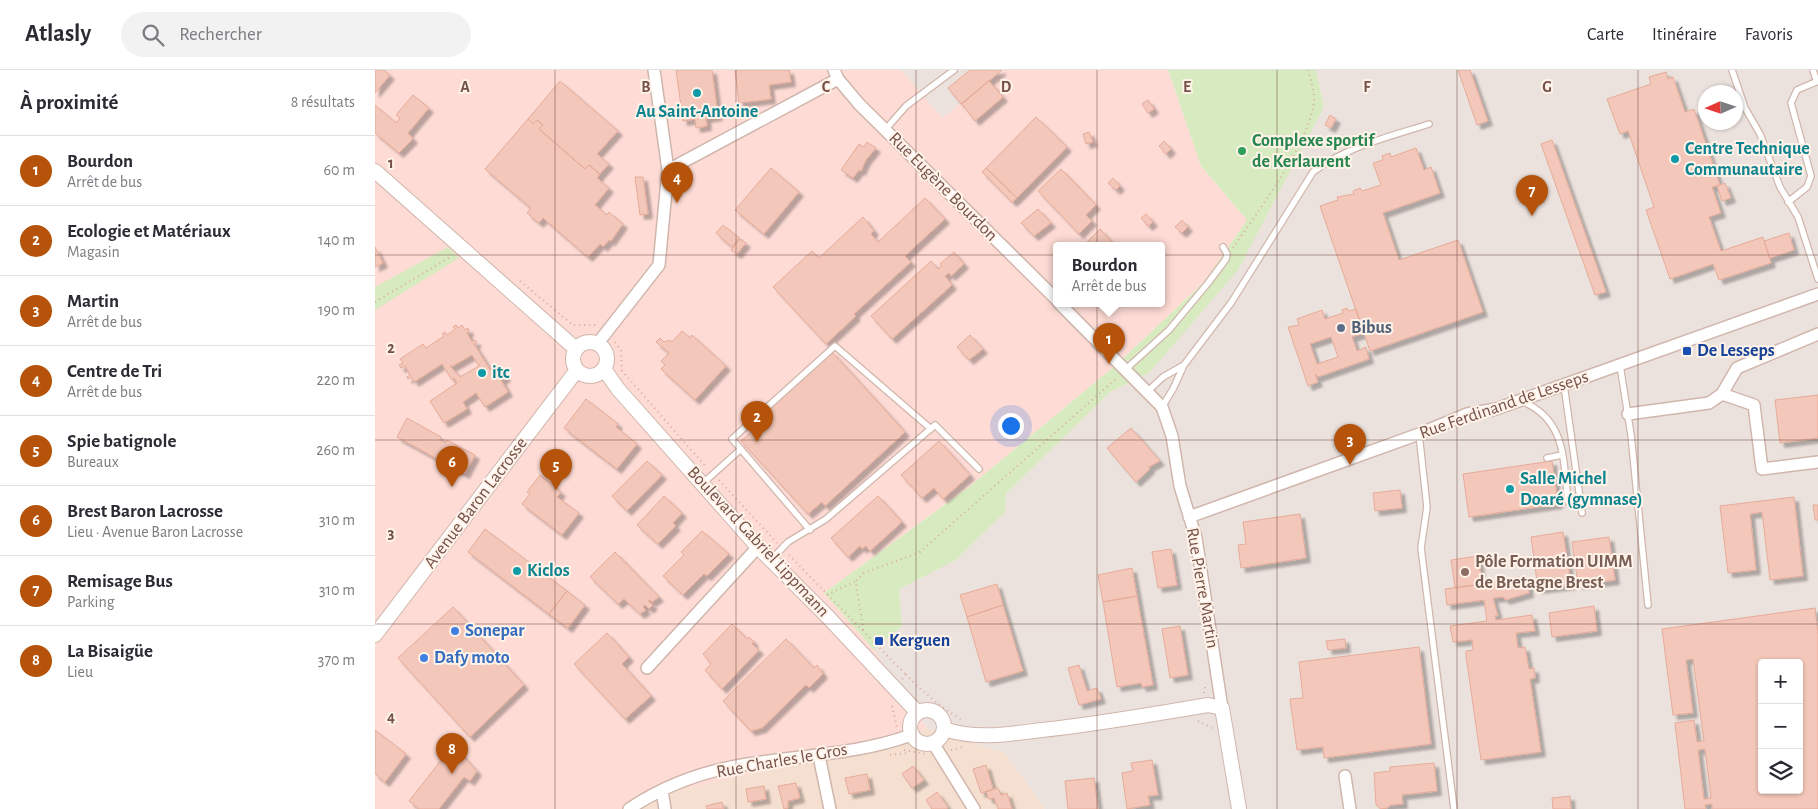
<!DOCTYPE html>
<html lang="fr">
<meta charset="utf-8">
<style>
body{margin:0;font-family:"Alegreya Sans",sans-serif;background:#f2f2f3;color:#2b2b33}
.controls{position:absolute;right:15px;bottom:15px;display:grid;overflow:hidden;border-radius:5px;box-shadow:0 1px 4px #0004}
.controls button{width:45px;height:45px;display:grid;place-items:center;padding:0;border:0;border-bottom:1px solid #e1e1e2;background:#fff;color:#2b2b33;font:25px sans-serif}
.compass{position:absolute;left:1323px;top:15px;width:45px;height:45px;border-radius:50%;background:#fff;box-shadow:0 1px 4px #0004;rotate:267deg}
.you{position:absolute;left:635px;top:355px;width:18px;height:18px;margin:-12px;border:4px solid #fff;border-radius:50%;background:#1a73e8;box-shadow:0 0 0 8px #1a73e833}
.badge{display:grid;place-items:center;width:32px;height:32px;border-radius:50%;background:#b45309;color:#fff;font-size:16px;font-weight:700}
.pin{position:absolute;translate:-50% -41px;filter:drop-shadow(0 1px 2px #0008)}
.pin::after{content:'';position:absolute;top:26px;width:18px;height:15px;background:inherit;clip-path:polygon(0 0,100% 0,50% 100%)}
.popup{position:absolute;left:678px;top:172px;width:112px;height:65px;box-sizing:border-box;display:grid;place-content:center;border-radius:5px;background:#fff;filter:drop-shadow(0 1px 4px #0005);font-size:16px;white-space:nowrap;color:#7c7c81}
.popup b{font-size:19px;color:#2b2b33}
.popup::after{content:'';position:absolute;left:50%;top:100%;margin-left:-10px;border:10px solid transparent;border-top-color:#fff}
.list{margin:0;padding:0;list-style:none}
h2{display:flex;justify-content:space-between;align-items:center;height:65px;margin:0;padding:0 20px;font-size:21px}
h2 small{font-size:16px;font-weight:400;color:#7c7c81}
.list li{display:grid;grid-template-columns:32px 1fr auto;gap:15px;align-items:center;box-sizing:border-box;height:70px;padding:0 20px;border-top:1px solid #e1e1e2}
.list b{display:block;font-size:19px;white-space:nowrap}
.list p{margin:0;font-size:16px;white-space:nowrap;color:#7c7c81}
.list em{font-size:16px;font-style:normal;color:#7c7c81}
.icon{flex:none;width:28px;height:28px;fill:none;stroke:currentColor;stroke-width:2;stroke-linecap:round;stroke-linejoin:round}
.map{position:relative;flex:none;width:1443px;height:739px;overflow:hidden}
header{display:flex;align-items:center;gap:30px;box-sizing:border-box;height:70px;padding:0 25px;background:#fff;border-bottom:1px solid #e1e1e2}
header strong{font-size:24px}
nav{display:flex;gap:28px;margin-inline-start:auto;font-size:18px}
.search{width:350px;height:45px;background:#f2f2f3;display:flex;align-items:center;gap:12px;box-sizing:border-box;padding:0 18px;border-radius:28px;color:#7c7c81;font-size:19px}
main{display:flex}
aside{flex:1;background:#fff}
.map>svg:first-child{display:block}
</style>
<header>
<strong>Atlasly</strong>
<div class="search"><svg class="icon" aria-label="search" viewBox="0 0 24 24"><circle cx="10" cy="10" r="6"/><path d="M15 15l6 6"/></svg>Rechercher</div>
<nav><a>Carte</a><a>Itinéraire</a><a>Favoris</a></nav>
</header>
<main>
<aside>
<h2>À proximité<small>8 résultats</small></h2>
<ul class="list">
<li><span class="badge">1</span><div><b>Bourdon</b><p>Arrêt de bus</p></div><em>60 m</em></li>
<li><span class="badge">2</span><div><b>Ecologie et Matériaux</b><p>Magasin</p></div><em>140 m</em></li>
<li><span class="badge">3</span><div><b>Martin</b><p>Arrêt de bus</p></div><em>190 m</em></li>
<li><span class="badge">4</span><div><b>Centre de Tri</b><p>Arrêt de bus</p></div><em>220 m</em></li>
<li><span class="badge">5</span><div><b>Spie batignole</b><p>Bureaux</p></div><em>260 m</em></li>
<li><span class="badge">6</span><div><b>Brest Baron Lacrosse</b><p>Lieu · Avenue Baron Lacrosse</p></div><em>310 m</em></li>
<li><span class="badge">7</span><div><b>Remisage Bus</b><p>Parking</p></div><em>310 m</em></li>
<li><span class="badge">8</span><div><b>La Bisaigüe</b><p>Lieu</p></div><em>370 m</em></li>
</ul>
</aside>
<div class="map">
<svg width="1443" height="739" viewBox="0 0 1443 739">
<defs>
<filter id="shadow"><feDropShadow dx="4.5" dy="4.5" stdDeviation="1" flood-color="#0004"/></filter>
</defs>
<rect width="100%" height="100%" fill="#fdeee2"/>
<path fill="#f5dfd0" d="M552 658 630 683 670 739H261L287 724 427 692Z"/>
<path fill="#fedbd5" fill-rule="evenodd" d="M0 0H793L826 96 872 150 831 210 742 294 600 412 449 523 499 580 552 658 427 692 287 724 261 739H0ZM682 175H786V233H682Z"/>
<path fill="#ece2dd" fill-rule="evenodd" d="M526 0H627L567 48Z
M941 0H1443V739H670L630 683 552 658 499 580 527 556 524 519 581 490 630 442 631 424 735 322 774 303 949 37ZM1330 22H1360V52H1330ZM1387 593H1424V720H1387Z"/>
<path fill="#d8ebc0" d="M793 0H941L949 37 863 200 774 303 735 322 631 424 630 442 581 490 524 519 527 556 499 580 449 523 594 417 742 294 829 212 872 150 826 96Z
M73 177 84 188 0 240V217Z"/>
<path fill="#f3c7b9" stroke="#e6ab99" fill-rule="evenodd" filter="url(#shadow)" d="M0 0H9L15 5 0 23Z
M301 0H337L343 46 331 48 332 56 321 58 320 49 308 51Z
M360 0H414L416 12 394 15 396 29 364 33Z
M595 0H627L586 34 573 18Z
M1083 0H1095L1113 51 1102 55Z
M1291 2 1293 9 1298 7 1310 42 1319 39 1345 115 1337 117 1346 143 1334 147 1346 181 1388 167 1396 193 1344 210 1338 194 1295 209 1271 140 1279 137 1253 61 1245 64 1232 29 1276 14 1274 7Z
M185 11 243 61 222 84 234 94 225 104 214 95 210 99 164 59 168 55 162 50 158 54 153 49Z
M614 11 628 27 600 51 587 34Z
M38 25 54 38 33 63 38 69 24 83 0 63V35L21 53 25 48 21 45Z
M773 30 779 39 773 43 767 34Z
M955 45 961 49 956 58 950 55Z
M661 47 692 77 642 128 611 98Z
M153 49 158 54 162 50 168 55 164 59 210 99 214 95 225 104 222 108 234 118 220 135 232 145 234 142 248 154 236 171 234 170 228 177 225 174 213 187 168 148 164 153 152 143 156 138 110 99Z
M714 62 718 72 711 74 708 64Z
M1177 70 1231 222 1220 225 1166 74Z
M789 71 796 79 791 84 784 76Z
M492 72 501 78 491 90 486 101 484 100 478 108 466 100 484 74 489 77Z
M1041 78 1049 100 1056 97 1065 123 1008 143 1024 190 1083 170 1108 242 995 281 945 136 963 130 962 127 979 124 978 121 985 118 987 121 1006 115 998 93 1008 90 1007 86 1015 83 1016 87Z
M396 98 424 122 389 164 360 140Z
M611 98 642 128 637 132 607 102Z
M686 99 721 135 711 145 717 151 704 164 663 121Z
M260 107H268L273 144 265 145Z
M738 108 745 116 741 120 733 113Z
M1350 113 1356 128 1347 131 1342 116Z
M550 128 570 149 530 186 536 192 479 244 481 246 451 274 398 217 437 181 444 188 488 147 499 161 496 164 503 172Z
M663 139 676 153 659 166 646 153Z
M771 144 778 152 773 156 766 148Z
M807 150 813 157 807 163 800 157Z
M348 155 364 168 357 177 341 163Z
M725 159 740 175H709Z
M1414 163 1419 180 1395 188 1389 171Z
M365 169 371 173 362 184 356 180Z
M0 177 8 193 0 197Z
M579 182 589 194 576 206 574 203 570 206 577 215 517 269 496 246 556 191 563 199 567 196 565 194Z
M972 238 973 241 981 239 989 263 977 267 982 281 991 277 994 289 943 307 940 304 943 312 933 316 913 257 924 255 922 249 947 240 950 249 968 243 967 240ZM956 267 963 287 942 294 935 274Z
M81 255 83 258 87 255 90 260 93 258 94 261 92 263 97 272 100 270 102 272 99 274 116 301 119 299 123 305 128 302 131 307 126 310 133 322 110 337 101 323 88 332 92 339 69 353 55 331 82 313 79 308 77 310 67 294 39 312 37 307 33 309 32 307 35 305 30 296 26 298 24 295 28 293 25 289 48 274 51 278 69 266 67 264 70 262 72 265 80 259 78 257ZM97 285 104 296 85 307 75 296H78Z
M307 261 315 268 317 265 351 296 320 330 286 299 290 295 286 291 294 283 281 272 285 268 289 272 295 270 297 272Z
M595 265 608 279 594 290 582 277Z
M457 282 530 362 450 436 447 432 433 444 366 371 380 359 376 355Z
M1443 325V368L1405 373 1400 330Z
M211 329 243 354 241 357 262 374 242 399 189 358Z
M32 348 66 367 65 370 71 373 72 370 100 385 90 404 22 367Z
M756 358 785 391 774 397 775 399 761 412 732 378Z
M564 371 595 405 568 429 559 418 547 428 526 405Z
M272 391 287 405 252 441 237 426Z
M1177 391 1183 434 1094 447 1088 404Z
M165 405 186 422 182 427 204 443 187 465 147 434 155 424 152 422Z
M1025 420 1027 438 1000 441 998 423Z
M289 426 307 443 298 453 301 456 283 474 262 455Z
M503 426 527 452 495 481 491 476 487 479 485 476 473 487 456 468Z
M1419 427 1428 506 1395 510 1387 442 1375 444 1381 500 1353 503 1345 436Z
M1438 435H1443V450H1440Z
M925 444 931 488 866 498 863 475 871 474 868 452Z
M110 459 192 521 174 544 93 482Z
M327 461 354 484 332 506 329 504 308 525 288 506 309 485 306 482Z
M1188 462 1196 515 1163 519 1156 467Z
M1234 467 1240 510 1203 515 1197 472Z
M796 479 802 515 783 518 777 482Z
M240 482 284 527 277 532 275 530 273 531 278 535 274 539 270 535 268 537 271 540 265 544 249 529 243 534 215 507Z
M1103 486 1107 514 1080 518 1076 490Z
M757 498 762 526 728 532 723 505Z
M1152 507 1154 523 1130 530 1129 527 1118 528 1123 546H1120L1121 550 1157 545 1160 561 1141 563 1143 578 1150 577 1154 599 1159 598 1160 608 1155 609 1166 682 1106 690 1091 586V581L1098 580 1097 570 1078 572 1075 556 1112 551 1109 530 1072 535 1070 519 1127 511V508Z
M622 514 628 535 592 547 585 525Z
M192 521 210 535 193 558 174 544Z
M762 526 778 615 767 617 766 613 742 617 728 532Z
M628 535 648 601 611 612 592 547Z
M1219 536 1222 561 1177 567 1174 543Z
M78 537 149 615 95 667 23 588Z
M1440 538 1443 564V739H1337V734L1330 735 1331 739H1310L1300 653 1319 650 1322 672 1329 671 1318 589 1311 590 1318 643 1298 645 1287 559ZM1387 593H1424V720H1387ZM1330 679 1336 728 1329 729 1323 680Z
M357 554 372 569 374 567 379 572 377 574 384 580 347 619 330 600 336 594 328 584Z
M805 556 813 605 795 608 787 559Z
M232 563 254 587 247 594 276 626 250 649 199 594Z
M411 569 439 598 442 595 448 604 434 618 431 615 387 658 376 661 348 631Z
M970 569 971 578 953 580 951 571Z
M1044 577 1056 674 949 688 948 677 922 680 915 629 928 628 924 592Z
M704 595 712 621 722 618 726 629 704 635 693 598Z
M0 660 31 684 10 712 0 704Z
M78 675 102 701 95 711 89 707 64 739H44L34 731Z
M777 690 783 725 773 726 775 735 752 739 747 703 758 701 756 693Z
M1059 693 1062 721 1027 725 1028 734 1016 735 1012 738 1006 739 1001 735 999 703 1015 701V697Z
M611 695 618 719 606 723 598 699Z
M538 696 549 710 537 718 527 704Z
M492 704 495 720 474 724 470 708Z
M719 708 723 739H693L690 711Z
M421 713 425 728 413 731V738L409 739 403 716Z
M389 716 391 729 373 732 371 719Z
M623 718 626 725 632 723 637 739H623L619 728 614 729 611 722Z
M562 722 573 737 572 739H557L551 730Z
M1195 726 1196 739H1178L1177 728Z
M347 732 349 739H332L331 736Z"/>
<g fill="none" stroke-linecap="round" stroke-linejoin="round">
<defs>
<path id="service" d="M1357 0 1370 38 1385 64 1405 117 1423 147 1443 209
M1438 0 1442 12
M510 60 531 36 579 0
M1413 132 1432 117 1436 106 1416 33 1422 20 1443 11
M1245 295 1256 365 1273 535
M751 299 794 260 833 213 851 189 852 184 848 177
M1189 315 1207 443
M772 322 788 307 809 295
M1146 331C1192 349 1188 391 1193 432
M787 337 798 319 809 295 856 233 938 102C973 76 1014 67 1054 54
M1044 364 1052 437 1046 478 1079 739
M1172 388 1187 385
M327 414 366 379
M435 460 357 369 460 276 556 359
M396 490 413 472 451 449 560 355 604 399"/>
<path id="minor" d="M459 0 463 9 484 34 682 230
M293 100 463 9
M684 233 787 337 797 366 805 416 821 468 847 638
M223 273 284 195 293 100 279 0
M1347 324 1379 335 1387 399 1443 392
M1253 344 1334 333 1347 324 1362 298 1443 264
M814 447 1044 364 1092 344 1121 339 1443 224
M272 598 383 477
M558 673 599 739
M444 686 455 739
M970 706 975 739
M287 721 290 739
M254 739C284 719 321 704 356 697 416 685 479 686 536 665"/>
<path id="tertiary" d="M0 101 201 279
M198 289a17 17 0 1 1 34 0a17 17 0 1 1-34 0Z
M229 299 243 319 383 477 453 547 542 642
M0 565 202 300
M535 657a17 17 0 1 1 34 0a17 17 0 1 1-34 0Z
M569 659C601 670 634 664 667 660 723 654 778 644 833 635L847 638 864 739"/>
</defs>
<use href="#service" stroke="#d0b6ac" stroke-width="8"/>
<use href="#minor" stroke="#d0b6ac" stroke-width="14"/>
<use href="#tertiary" stroke="#d0b6ac" stroke-width="16"/>
<path stroke="#d8aa9c" stroke-width="2" stroke-dasharray="1 4" stroke-linecap="butt" d="M858 178C882 142 936 72 939 30 939 20 936 10 933 0
M145 211 198 255H222
M0 232 77 186
M240 272 246 281 247 301 332 398
M344 410 402 473
M414 485 531 605
M452 525 481 511
M488 560C487 543 482 529 481 511L489 503 545 482 742 308
M527 609 531 605C548 622 566 637 587 650
M829 623 831 613
M517 636 522 658
M823 651 837 658
M529 680 551 684
M576 680 588 677
M515 685 532 683"/>
<use href="#service" stroke="#fff" stroke-width="5.5"/>
<use href="#minor" stroke="#fff" stroke-width="11"/>
<use href="#tertiary" stroke="#fff" stroke-width="14"/>
</g>
<path fill="none" stroke="#755148" stroke-width="1" stroke-opacity="0.55" d="M180 0V739M361 0V739M541 0V739M722 0V739M902 0V739M1082 0V739M1263 0V739M0 185H1443M0 370H1443M0 554H1443"/>
<g fill="#0f9aa8" stroke="#fff3e9" stroke-width="2">
<circle cx="322" cy="23" r="5"/>
<circle cx="1300" cy="89" r="5"/>
<circle cx="107" cy="303" r="5"/>
<circle cx="1135" cy="419" r="5"/>
<circle cx="142" cy="501" r="5"/>
</g>
<circle fill="#2e9e5b" stroke="#fff3e9" stroke-width="2" cx="867" cy="81" r="5"/>
<circle fill="#5c6f8a" stroke="#fff3e9" stroke-width="2" cx="966" cy="258" r="5"/>
<g fill="#1a4fb4" stroke="#fff3e9" stroke-width="2">
<rect x="1307" y="276" width="10" height="10" rx="2.5"/>
<rect x="499" y="566" width="10" height="10" rx="2.5"/>
</g>
<circle fill="#8d6e63" stroke="#fff3e9" stroke-width="2" cx="1090" cy="502" r="5"/>
<g fill="#3f7fe0" stroke="#fff3e9" stroke-width="2">
<circle cx="80" cy="561" r="5"/>
<circle cx="49" cy="588" r="5"/>
</g>
<g text-anchor="middle" dominant-baseline="central" stroke-width="4" stroke-linejoin="round" paint-order="stroke">
<g font-size="18" font-weight="bold" fill="#0d838f" stroke="#fff3e9" text-anchor="start">
<text x="322" y="42" text-anchor="middle">Au Saint-Antoine</text>
<text x="1310" y="79">Centre Technique<tspan x="1310" dy="21">Communautaire</tspan></text>
<text x="117" y="303">itc</text>
<text x="1145" y="409">Salle Michel<tspan x="1145" dy="21">Doaré (gymnase)</tspan></text>
<text x="152" y="501">Kiclos</text>
</g>
<g font-size="18" font-weight="bold" fill="#27864d" stroke="#fff3e9" text-anchor="start">
<text x="877" y="71">Complexe sportif<tspan x="877" dy="21">de Kerlaurent</tspan></text>
</g>
<g font-size="18" fill="#755148" stroke="#fff3e9">
<text transform="translate(568 117) rotate(45)">Rue Eugène Bourdon</text>
<text transform="translate(1129 335) rotate(-19)">Rue Ferdinand de Lesseps</text>
<text transform="translate(101 433) rotate(-53)">Avenue Baron Lacrosse</text>
<text transform="translate(383 472) rotate(47)">Boulevard Gabriel Lippmann</text>
<text transform="translate(827 518) rotate(80)">Rue Pierre Martin</text>
<text transform="translate(407 691) rotate(-10)">Rue Charles le Gros</text>
</g>
<g font-size="18" font-weight="bold" fill="#4e5e75" stroke="#fff3e9" text-anchor="start">
<text x="976" y="258">Bibus</text>
</g>
<g font-size="18" font-weight="bold" fill="#164399" stroke="#fff3e9" text-anchor="start">
<text x="1322" y="281">De Lesseps</text>
<text x="514" y="571">Kerguen</text>
</g>
<g font-size="18" font-weight="bold" fill="#785e54" stroke="#fff3e9" text-anchor="start">
<text x="1100" y="492">Pôle Formation UIMM<tspan x="1100" dy="21">de Bretagne Brest</tspan></text>
</g>
<g font-size="18" font-weight="bold" fill="#366cbe" stroke="#fff3e9" text-anchor="start">
<text x="90" y="561">Sonepar</text>
<text x="59" y="588">Dafy moto</text>
</g>
</g>
<g font-size="16" text-anchor="middle" font-weight="bold" fill="#755148" stroke="#fff3e9" stroke-width="4" stroke-linejoin="round" paint-order="stroke">
<text x="90" y="22">A</text>
<text x="271" y="22">B</text>
<text x="451" y="22">C</text>
<text x="631" y="22">D</text>
<text x="812" y="22">E</text>
<text x="992" y="22">F</text>
<text x="1172" y="22">G</text>
<text x="16" y="98">1</text>
<text x="16" y="283">2</text>
<text x="16" y="468">3</text>
<text x="16" y="652">4</text>
</g>
</svg>
<div class="controls">
<button>+</button>
<button>−</button>
<button><svg class="icon" aria-label="layers" viewBox="0 0 24 24"><path d="M12 4l9 5-9 5-9-5zM3 14l9 5 9-5"/></svg></button>
</div>
<svg class="compass" viewBox="-18 -18 36 36"><path d="M0-13l5 13h-10z" fill="#e53935"/><path d="M0 13l5-13h-10z" fill="#7c7c81"/></svg>
<div class="you"></div>
<div class="pin badge" style="left:734px;top:294px">1</div>
<div class="popup"><b>Bourdon</b>Arrêt de bus</div>
<div class="pin badge" style="left:382px;top:372px">2</div>
<div class="pin badge" style="left:975px;top:395px">3</div>
<div class="pin badge" style="left:302px;top:133px">4</div>
<div class="pin badge" style="left:181px;top:420px">5</div>
<div class="pin badge" style="left:77px;top:417px">6</div>
<div class="pin badge" style="left:1157px;top:146px">7</div>
<div class="pin badge" style="left:77px;top:704px">8</div>
</div>
</main>
